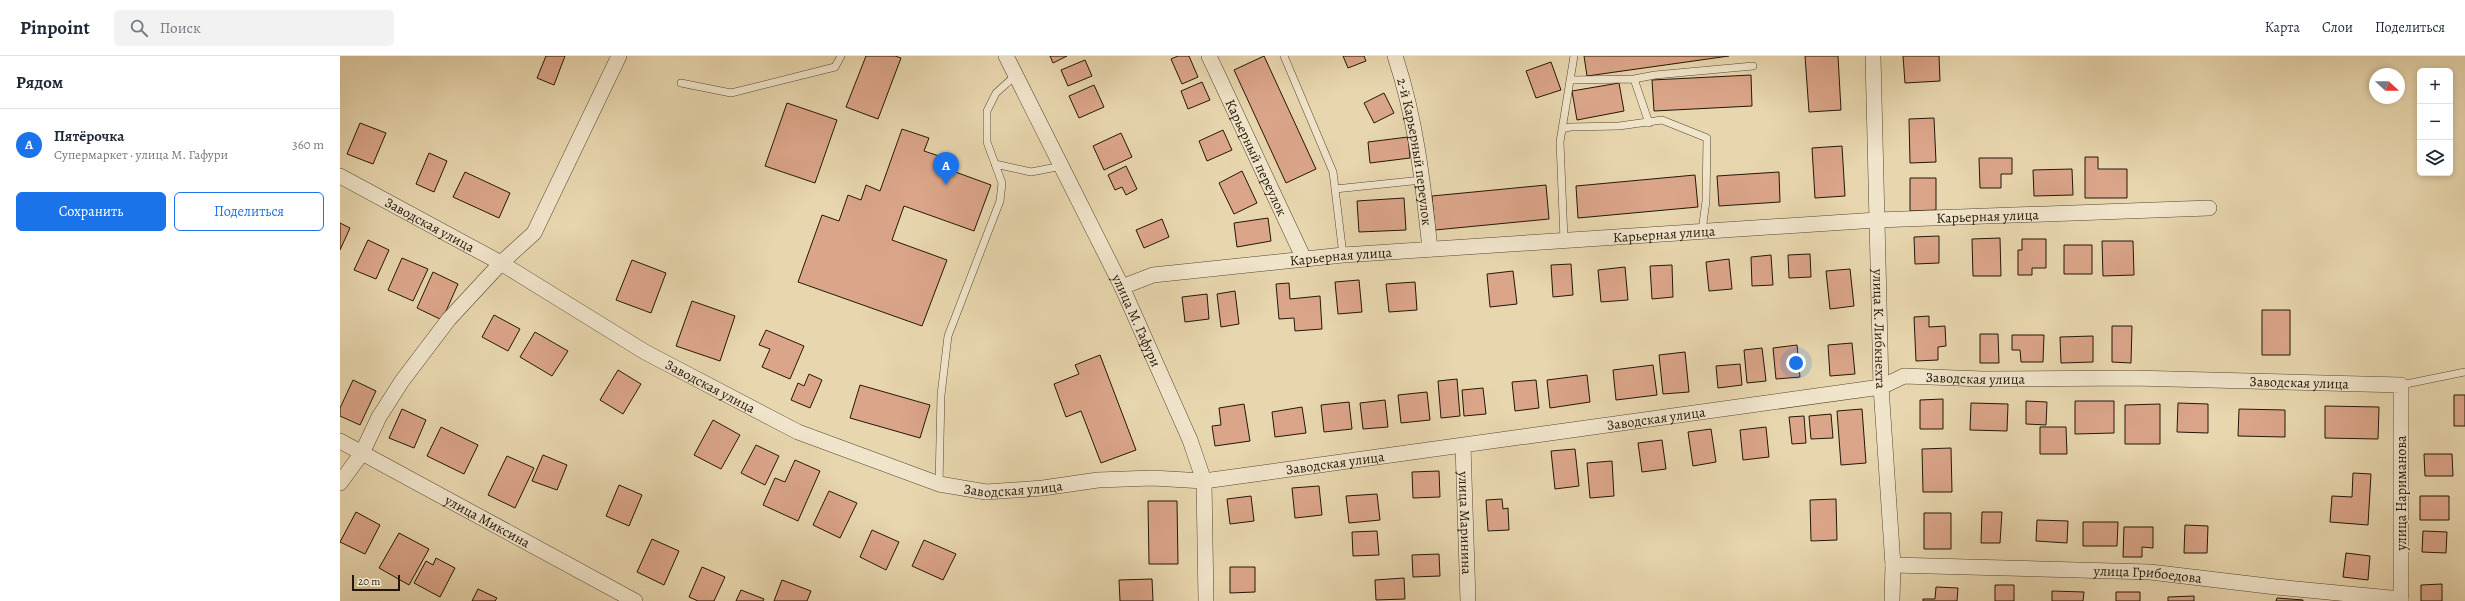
<!DOCTYPE html>
<html lang="ru">
<meta charset="utf-8">
<style>
body{margin:0;font-family:Alegreya,serif;background:#f2f2f3;color:#1f2937}
.controls{position:absolute;right:12px;top:12px;display:grid;overflow:hidden;border-radius:6px;box-shadow:0 2px 6px #0003}
.controls button{width:36px;height:36px;display:grid;place-items:center;padding:0;border:0;border-bottom:1px solid #e0e1e3;background:#fff;color:#1f2937;font:20px sans-serif}
.compass{position:absolute;left:2029px;top:12px;width:36px;height:36px;border-radius:50%;background:#fff;box-shadow:0 2px 6px #0003;rotate:111deg}
.scale{position:absolute;left:12px;bottom:10px;width:48px;box-sizing:border-box;padding-left:4px;border:2px solid #241707;border-top:0;font-size:11px;line-height:14px;white-space:nowrap;color:#241707;-webkit-text-stroke:3px #f0e4ca;paint-order:stroke}
.you{position:absolute;left:1456px;top:307px;width:14px;height:14px;margin:-10px;border:3px solid #fff;border-radius:50%;background:#1a73e8;box-shadow:0 0 0 6px #1a73e833}
.badge{display:grid;place-items:center;width:26px;height:26px;border-radius:50%;background:#1a73e8;color:#fff;font-size:13px;font-weight:700}
.pin{position:absolute;translate:-50% -33px;filter:drop-shadow(0 1px 2px #0008)}
.pin::after{content:'';position:absolute;top:21px;width:14px;height:12px;background:inherit;clip-path:polygon(0 0,100% 0,50% 100%)}
.list{margin:0;padding:0;list-style:none}
h2{display:flex;justify-content:space-between;align-items:center;height:52px;margin:0;padding:0 16px;font-size:17px}
h2 small{font-size:13px;font-weight:400;color:#747a83}
.list li{display:grid;grid-template-columns:26px 1fr auto;gap:12px;align-items:center;box-sizing:border-box;height:72px;padding:0 16px;border-top:1px solid #e0e1e3}
.list b{display:block;font-size:15px;white-space:nowrap}
.list p{margin:0;font-size:13px;white-space:nowrap;color:#747a83}
.list em{font-size:13px;font-style:normal;color:#747a83}
.actions{display:flex;gap:8px;padding:12px 16px}
.actions a{flex:1;padding:9px 0;border:1px solid #1a73e8;border-radius:6px;text-align:center;font-size:14px;color:#1a73e8}
.actions .main{background:#1a73e8;color:#fff}
.icon{flex:none;width:22px;height:22px;fill:none;stroke:currentColor;stroke-width:2;stroke-linecap:round;stroke-linejoin:round}
.map{position:relative;flex:none;width:2125px;height:545px;overflow:hidden}
header{display:flex;align-items:center;gap:24px;box-sizing:border-box;height:56px;padding:0 20px;background:#fff;border-bottom:1px solid #e0e1e3}
header strong{font-size:19px}
nav{display:flex;gap:22px;margin-inline-start:auto;font-size:14px}
.search{width:280px;height:36px;background:#f2f2f3;display:flex;align-items:center;gap:10px;box-sizing:border-box;padding:0 14px;border-radius:6px;color:#747a83;font-size:15px}
main{display:flex}
aside{flex:1;background:#fff}
.map>svg:first-child{display:block}
</style>
<header>
<strong>Pinpoint</strong>
<div class="search"><svg class="icon" aria-label="search" viewBox="0 0 24 24"><circle cx="10" cy="10" r="6"/><path d="M15 15l6 6"/></svg>Поиск</div>
<nav><a>Карта</a><a>Слои</a><a>Поделиться</a></nav>
</header>
<main>
<aside>
<h2>Рядом<small></small></h2>
<ul class="list">
<li><span class="badge">A</span><div><b>Пятёрочка</b><p>Супермаркет · улица М. Гафури</p></div><em>360 m</em></li>
</ul>
<div class="actions"><a class="main">Сохранить</a><a>Поделиться</a></div>
</aside>
<div class="map">
<svg width="2125" height="545" viewBox="0 0 2125 545">
<rect width="100%" height="100%" fill="#e8d6ae"/>
<filter id="stains"><feTurbulence type="fractalNoise" baseFrequency=".005" numOctaves="4"/><feColorMatrix values="0 0 0 0 .2 0 0 0 0 .09 0 0 0 0 .02 0 0 0 .5 -.17"/></filter>
<radialGradient id="worn" r=".72"><stop offset=".6" stop-color="#630" stop-opacity="0"/><stop offset="1" stop-color="#630" stop-opacity=".3"/></radialGradient>
<path fill="#dba589" stroke="#241707" d="M206 0H225L214 29 197 22Z
M526 0H555L561 2 538 63 506 51Z
M710 0H727L713 7Z
M838 0H849L858 21 842 28 831 3Z
M924 0 976 113 946 127 894 14Z
M1003 0H1024L1026 5 1008 12Z
M1244 0H1389L1247 20Z
M1465 0H1498L1501 54 1469 56Z
M1563 0H1599L1600 25 1565 27Z
M745 4 752 20 728 30 721 14Z
M1211 6 1221 34 1196 42 1186 15Z
M1411 19 1412 50 1314 55 1312 24Z
M862 26 870 44 848 53 841 35Z
M1279 27 1284 55 1237 64 1232 35Z
M754 29 764 51 739 62 729 40Z
M1044 37 1054 57 1034 67 1024 47Z
M447 47 497 64 475 127 425 110Z
M1594 62 1596 106 1570 107 1569 63Z
M20 67 46 77 33 108 7 98Z
M562 73 589 82 584 95 602 101 599 110 651 129 634 175 564 150 552 184 607 204 582 270 458 226 482 159 499 165 508 139 521 144 526 129 540 135Z
M883 74 892 94 867 105 859 85Z
M781 77 792 101 764 114 753 90Z
M1068 81 1070 102 1030 107 1028 86Z
M1502 90 1505 140 1475 142 1472 92Z
M89 97 107 105 94 136 76 128Z
M1745 101H1758V113H1787V142H1745Z
M1639 102H1672V118H1661V132H1640Z
M786 110 797 133 786 139 782 131 775 134 768 119Z
M1732 113 1733 139 1694 140 1693 114Z
M902 115 917 147 894 158 879 127Z
M125 116 170 137 159 162 113 141Z
M1439 116 1440 146 1379 150 1377 120Z
M1355 119 1358 151 1238 162 1236 130Z
M1570 122H1596V154L1570 155Z
M1206 129 1209 163 1095 174 1092 140Z
M1064 142 1066 174 1019 176 1017 145Z
M928 162 931 185 897 191 894 167Z
M822 163 829 181 804 192 796 174Z
M0 167 10 172 0 194Z
M1599 180V207L1575 208 1574 181Z
M1660 182 1661 220H1633L1632 183Z
M1682 183H1706V212H1692V219H1678V194H1682Z
M28 184 49 194 36 223 14 214Z
M1762 185H1793L1794 219 1763 220Z
M1724 189H1752V218H1724Z
M1470 198 1471 221 1449 222 1448 199Z
M1431 199 1433 229 1412 230 1411 201Z
M62 202 88 213 73 245 48 234Z
M1389 203 1392 233 1369 235 1366 206Z
M292 204 326 217 311 257 276 244Z
M1231 208 1233 239 1213 241 1211 209Z
M1332 209 1333 241 1312 243 1310 210Z
M1285 211 1288 244 1261 246 1258 214Z
M1510 213 1514 250 1490 253 1486 215Z
M1173 215 1177 248 1150 251 1147 218Z
M93 216 118 228 102 264 77 252Z
M1019 224 1022 256 998 258 995 226Z
M1075 226 1077 254 1049 256 1046 228Z
M949 227 950 243 980 240 982 273 955 275 954 262 939 263 936 228Z
M895 235 899 268 881 271 877 238Z
M867 238 869 263 845 266 842 241Z
M352 245 395 260 380 305 336 290Z
M1922 254H1950V299H1922Z
M154 259 180 273 168 295 142 281Z
M1589 260V271L1605 270 1606 290 1598 291V304L1576 305 1574 261Z
M1772 270H1792L1791 307 1772 306Z
M426 274 464 290 450 323 422 311 430 293 419 289Z
M195 276 228 295 212 320 180 301Z
M1640 278H1658L1659 307H1640Z
M1672 279H1704L1703 306H1681L1680 294H1672Z
M1753 280V306L1721 307 1720 281Z
M1512 287 1515 318 1490 320 1488 289Z
M1457 289 1460 321 1436 323 1433 292Z
M1422 292 1426 325 1407 327 1404 294Z
M1345 296 1349 336 1323 338 1319 299Z
M760 299 796 394 761 407 741 355 726 361 714 328 739 318 735 309Z
M1400 308 1402 329 1378 332 1376 310Z
M1313 309 1317 339 1276 344 1273 314Z
M278 314 301 328 283 358 260 344Z
M469 318 482 324 470 352 451 344 458 327 464 330Z
M1247 319 1250 346 1210 352 1207 324Z
M1117 323 1120 360 1101 362 1098 325Z
M13 324 36 335 20 369 0 360V352Z
M1196 324 1199 352 1175 355 1172 326Z
M520 329 590 349 580 382 510 362Z
M1143 332 1146 358 1124 360 1122 334Z
M1087 336 1090 364 1061 367 1058 339Z
M2114 339H2125V370H2114Z
M1603 343V373H1580V344Z
M1045 344 1048 371 1023 373 1020 347Z
M1686 345 1707 346 1706 369 1686 368Z
M1735 345H1774V377L1735 378Z
M1009 346 1012 373 984 376 981 349Z
M1631 347 1668 348 1667 375 1630 374Z
M1838 347 1868 348V377L1837 376Z
M904 348 910 385 875 390 872 370 881 369 879 352Z
M1820 348V388H1785V349Z
M1985 350 2039 351 2038 383 1985 382Z
M962 351 966 377 935 381 932 356Z
M62 353 86 364 74 392 49 382Z
M1522 353 1526 407 1501 409 1497 355Z
M1899 353 1945 354V381L1898 380Z
M1491 358 1493 382 1471 383 1469 360Z
M1464 360 1466 387 1452 388 1449 361Z
M373 364 400 379 381 413 354 399Z
M101 371 138 389 124 418 87 400Z
M1426 371 1429 401 1403 404 1400 374Z
M1700 371H1726L1727 398H1700Z
M1371 373 1376 406 1353 410 1348 376Z
M1322 384 1326 413 1302 416 1298 387Z
M416 389 439 400 425 429 401 417Z
M1611 392 1612 436H1583L1582 393Z
M1235 393 1239 430 1215 433 1211 395Z
M2084 398H2112L2113 420H2085Z
M203 399 227 409 217 434 192 425Z
M167 400 194 412 175 452 148 439Z
M455 404 480 415 458 465 423 449 435 422 445 426Z
M1272 405 1274 440 1250 442 1247 407Z
M1099 415 1100 441 1073 442 1072 416Z
M2013 417 2031 418 2028 469 1990 466 1992 440 2012 441Z
M279 429 302 439 289 470 266 460Z
M979 430 982 459 955 462 952 432Z
M489 435 517 447 500 482 473 469Z
M1037 438 1040 464 1009 467 1006 440Z
M911 440 914 465 890 468 887 443Z
M2080 440H2109V464H2080Z
M1162 443 1163 453 1168 452 1169 474 1148 475 1146 444Z
M1496 443 1497 484 1471 485 1470 444Z
M808 445H837L838 508H809Z
M16 456 40 469 25 498 0 486Z
M1642 456H1662L1660 487H1641Z
M1584 457H1611V493H1584Z
M1697 464 1728 465 1727 487 1696 485Z
M1743 466H1778L1777 490H1743Z
M1845 469 1868 470 1867 497H1844Z
M1784 471H1813V492L1802 491V501H1783Z
M532 474 559 486 546 514 520 501Z
M1037 475 1039 499 1013 500 1012 476Z
M2083 475 2107 476 2106 497 2082 496Z
M59 477 89 493 69 529 39 512Z
M312 483 339 495 324 529 297 516Z
M584 484 616 498 603 524 572 510Z
M2006 497 2030 500 2028 524 2003 521Z
M1099 498 1100 520 1073 521 1072 499Z
M96 502 115 512 100 541 74 527 86 505 93 509Z
M362 511 385 521 374 545H358L349 541Z
M890 511H915V536L890 537Z
M1064 522 1065 543 1036 544 1035 524Z
M812 523 813 545H780L779 524Z
M442 524 471 535 467 545H434Z
M2102 528V545H2081V529Z
M1655 529H1674V545H1655Z
M1596 531 1618 532 1617 545H1583V543H1595Z
M138 533 157 542 155 545H132Z
M401 534 424 543 423 545H396Z
M1712 535 1744 536 1743 545H1712Z
M1776 536H1800V545H1776Z
M1854 540V545H1828V541Z
M1937 542 1963 544V545H1936Z"/>
<g fill="none" stroke-linecap="round" stroke-linejoin="round">
<defs>
<path id="service" d="M944 0 993 116 1003 199
M1231 24 1294 23
M341 27 391 37 495 11 501 0
M1309 67 1294 23 1315 19 1413 10
M1222 73 1230 71 1279 70 1322 64 1367 82 1366 145 1362 175
M655 108 691 116 722 110
M995 133 1082 124
M1224 184 1220 86 1234 0
M2061 329 2125 316
M599 428 601 339 608 280 660 145 662 127 647 86V55L656 37 676 19"/>
<g id="minor">
<path id="s1" d="M666 0 782 231 850 384 864 425 866 545"/>
<path id="s2" d="M869 0 964 203"/>
<path id="s3" d="M1055 0C1076 63 1083 127 1090 193"/>
<path id="s4" d="M1533 0 1541 331 1553 509 1552 545"/>
<path id="s5" d="M0 120 161 207 305 296 458 376 599 428 646 436 703 432 758 424 812 422 864 425 1541 331 1564 320 1643 323 1793 322 2061 329V545"/>
<path id="s6" d="M782 231 813 219 1003 199 1537 164 1869 152"/>
<path id="s7" d="M0 385 295 545"/>
<path id="s8" d="M1123 390 1128 545"/>
<path d="M0 427 22 397 39 361 62 325 109 263 161 207 194 177 279 0"/>
<path id="s9" d="M1553 509 1810 516 1936 531 2061 543"/>
</g>
</defs>
<use href="#service" stroke="#554731" stroke-width="8"/>
<use href="#minor" stroke="#554731" stroke-width="16"/>
<use href="#service" stroke="#f0e4ca" stroke-width="7"/>
<use href="#minor" stroke="#f0e4ca" stroke-width="15"/>
</g>
<g text-anchor="middle" dominant-baseline="central" stroke-width="3" stroke-linejoin="round" paint-order="stroke">
<g font-size="14" fill="#241707" stroke="#f0e4ca">
<text stroke="none"><textPath href="#s3" startOffset="98">2-й Карьерный переулок</textPath></text>
<text stroke="none"><textPath href="#s2" startOffset="112">Карьерный переулок</textPath></text>
<text stroke="none"><textPath href="#s6" startOffset="870">Карьерная улица</textPath></text>
<text stroke="none"><textPath href="#s5" startOffset="102">Заводская улица</textPath></text>
<text stroke="none"><textPath href="#s6" startOffset="546">Карьерная улица</textPath></text>
<text stroke="none"><textPath href="#s6" startOffset="222">Карьерная улица</textPath></text>
<text stroke="none"><textPath href="#s1" startOffset="295">улица М. Гафури</textPath></text>
<text stroke="none"><textPath href="#s4" startOffset="273">улица К. Либкнехта</textPath></text>
<text stroke="none"><textPath href="#s5" startOffset="1722">Заводская улица</textPath></text>
<text stroke="none"><textPath href="#s5" startOffset="2046">Заводская улица</textPath></text>
<text stroke="none"><textPath href="#s5" startOffset="426">Заводская улица</textPath></text>
<text stroke="none"><textPath href="#s5" startOffset="1398">Заводская улица</textPath></text>
<text stroke="none"><textPath href="#s5" startOffset="1074">Заводская улица</textPath></text>
<text stroke="none"><textPath href="#s5" startOffset="750">Заводская улица</textPath></text>
<text transform="translate(2061 437) rotate(-90)">улица Нариманова</text>
<text stroke="none"><textPath href="#s7" startOffset="168">улица Миксина</textPath></text>
<text stroke="none"><textPath href="#s8" startOffset="77">улица Маринина</textPath></text>
<text stroke="none"><textPath href="#s9" startOffset="255">улица Грибоедова</textPath></text>
</g>
</g>
<rect width="100%" height="100%" filter="url(#stains)"/>
<rect width="100%" height="100%" fill="url(#worn)"/>
</svg>
<div class="controls">
<button>+</button>
<button>−</button>
<button><svg class="icon" aria-label="layers" viewBox="0 0 24 24"><path d="M12 4l9 5-9 5-9-5zM3 14l9 5 9-5"/></svg></button>
</div>
<svg class="compass" viewBox="-18 -18 36 36"><path d="M0-13l5 13h-10z" fill="#e53935"/><path d="M0 13l5-13h-10z" fill="#747a83"/></svg>
<div class="scale">20 m</div>
<div class="you"></div>
<div class="pin badge" style="left:606px;top:129px">A</div>
</div>
</main>
